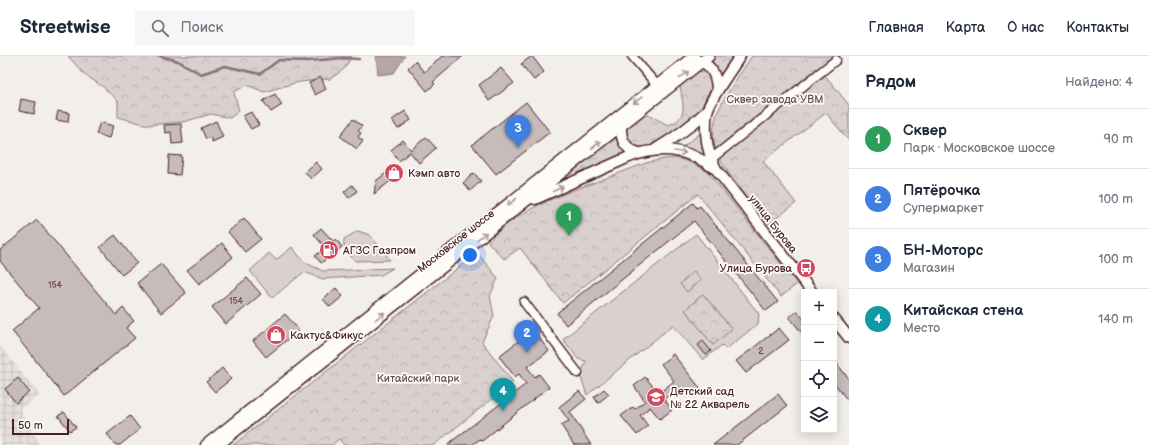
<!DOCTYPE html>
<html lang="ru">
<meta charset="utf-8">
<style>
body{margin:0;font-family:"Balsamiq Sans",sans-serif;background:#f6f6f7;color:#1f2937}
.controls{position:absolute;right:12px;bottom:12px;display:grid;overflow:hidden;border-radius:0px;box-shadow:0 2px 10px #0003}
.controls button{width:36px;height:36px;display:grid;place-items:center;padding:0;border:0;border-bottom:1px solid #e0e1e3;background:#fff;color:#1f2937;font:20px sans-serif}
.scale{position:absolute;left:12px;bottom:10px;width:57px;box-sizing:border-box;padding-left:4px;border:2px solid #4a1f2b;border-top:0;font-size:11px;line-height:14px;white-space:nowrap;color:#4a1f2b;-webkit-text-stroke:3px #fdfcf7;paint-order:stroke}
.you{position:absolute;left:470px;top:199px;width:14px;height:14px;margin:-10px;border:3px solid #fff;border-radius:50%;background:#1a73e8;box-shadow:0 0 0 6px #1a73e833}
.badge{display:grid;place-items:center;width:26px;height:26px;border-radius:50%;background:#0b8043;color:#fff;font-size:13px;font-weight:700}
.pin{position:absolute;translate:-50% -33px;filter:drop-shadow(0 1px 2px #0008)}
.pin::after{content:'';position:absolute;top:21px;width:14px;height:12px;background:inherit;clip-path:polygon(0 0,100% 0,50% 100%)}
.list{margin:0;padding:0;list-style:none}
h2{display:flex;justify-content:space-between;align-items:center;height:52px;margin:0;padding:0 16px;font-size:17px}
h2 small{font-size:13px;font-weight:400;color:#747a83}
.list li{display:grid;grid-template-columns:26px 1fr auto;gap:12px;align-items:center;box-sizing:border-box;height:60px;padding:0 16px;border-top:1px solid #e0e1e3}
.list b{display:block;font-size:15px;white-space:nowrap}
.list p{margin:0;font-size:13px;white-space:nowrap;color:#747a83}
.list em{font-size:13px;font-style:normal;color:#747a83}
.icon{flex:none;width:22px;height:22px;fill:none;stroke:currentColor;stroke-width:2;stroke-linecap:round;stroke-linejoin:round}
.map{position:relative;flex:none;width:849px;height:389px;overflow:hidden}
header{display:flex;align-items:center;gap:24px;box-sizing:border-box;height:56px;padding:0 20px;background:#fff;border-bottom:1px solid #e0e1e3}
header strong{font-size:19px}
nav{display:flex;gap:22px;margin-inline-start:auto;font-size:14px}
.search{width:280px;height:36px;background:#f6f6f7;display:flex;align-items:center;gap:10px;box-sizing:border-box;padding:0 14px;border-radius:0px;color:#747a83;font-size:15px}
main{display:flex}
aside{flex:1;background:#fff}
.map>svg:first-child{display:block}
</style>
<header>
<strong>Streetwise</strong>
<div class="search"><svg class="icon" aria-label="search" viewBox="0 0 24 24"><circle cx="10" cy="10" r="6"/><path d="M15 15l6 6"/></svg>Поиск</div>
<nav><a>Главная</a><a>Карта</a><a>О нас</a><a>Контакты</a></nav>
</header>
<main>
<div class="map">
<svg width="849" height="389" viewBox="0 0 849 389">
<defs>
<pattern id="industrial-grid" width="8" height="8" patternUnits="userSpaceOnUse"><rect width="8" height="8" fill="#e5dfdd"/><path d="M0 4h8M4 0v8" fill="none" stroke="#c6bfbe"/></pattern>
<pattern id="forest-crowns" width="20" height="18" patternUnits="userSpaceOnUse"><rect width="20" height="18" fill="#d9d0cf"/><path d="M2 6a3 3 0 1 1 6 0M12 15a3 3 0 1 1 6 0" fill="none" stroke="#bcb2b2"/></pattern>
</defs>
<rect width="100%" height="100%" fill="#f2efeb"/>
<filter id="ink" filterUnits="userSpaceOnUse"><feTurbulence type="fractalNoise" baseFrequency=".025" numOctaves="2"/><feDisplacementMap in="SourceGraphic" scale="8" xChannelSelector="R" yChannelSelector="G"/><feConvolveMatrix kernelMatrix="1 2 1 2 8 2 1 2 1" color-interpolation-filters="sRGB"/></filter>
<g filter="url(#ink)">
<path fill="url(#industrial-grid)" d="M0 290 40 339 20 353 40 389H0Z"/>
<path fill="#d9d0cf" stroke="#92787d" d="M702 76 705 100 681 92Z
M358 175 370 179 390 204 355 205C349 198 342 193 344 183Z
M696 178 759 258 758 268 726 293 722 289 703 304 673 269 587 339 580 319 586 305 578 303 563 283Z
M292 191 304 206 323 215 393 212 381 219 323 223 304 216 272 242 250 215 269 197 276 204Z"/>
<path fill="url(#forest-crowns)" stroke="#92787d" d="M68 0H352L344 13 330 23 299 26 264 36 247 29 234 36 239 55 230 62 211 58 183 66 148 69 118 61V45L103 31 84 18Z
M715 0H736L720 26C719 16 718 11 708 5Z
M752 0H836L820 13 849 49V85L826 57 763 105 796 147 769 168C759 156 750 144 740 132 722 109 706 89 717 58 724 40 741 17 752 0Z
M705 15C732 38 685 70 667 81 663 84 659 88 654 90 642 94 618 88 628 71 631 66 640 61 645 57L668 69C690 62 682 47 680 29L696 16Z
M617 77C617 86 621 91 627 98L548 133Z
M677 102 694 108 708 116 797 228 781 241 698 138 563 247 520 192 504 203 488 186C514 157 544 146 579 132 602 124 624 115 646 107L663 103Z
M477 197 498 222 490 240 494 260 482 286 513 326 434 389H344L339 383 332 389H233Z
M694 215 701 224 687 236 680 228Z
M703 238 732 273 713 289 685 254Z"/>
<path fill="#b7a5a6" stroke="#8b6f75" d="M376 0H405L394 17 378 19Z"/>
<g fill="none" stroke-linecap="round" stroke-linejoin="round">
<path stroke="#8b6f75" stroke-width="2.5" d="M160 0 178 5 201 18 225 10 260 18 279 4 309 5 343 2 359 3"/>
</g>
<path fill="#c8bbbb" stroke="#4a1f2b" d="M442 0H463L433 26 435 28 427 35 408 12 415 5 424 16Z
M532 0 544 16 534 24 521 8Z
M501 12 514 27 489 45 479 29Z
M321 21 326 33 315 39 309 27Z
M275 38 282 49 271 56 263 45Z
M21 43 36 46 34 58 19 55Z
M526 46 550 76 496 118 472 89Z
M58 55 69 57 68 66 56 64Z
M405 55 411 64 398 73 392 64Z
M251 56 259 69 251 73 243 60Z
M353 63 362 70 358 75 361 77 358 81 363 85 357 93 340 80Z
M216 65 223 81 212 86 210 81 206 83 201 72Z
M100 66 113 70 109 82 96 78Z
M181 68 183 87 172 88 171 76 165 77 164 69Z
M426 81 436 92 419 107 410 96 399 105 391 94 403 84 411 94Z
M169 99 182 100 180 119 168 118Z
M316 106 322 113 311 123 305 116Z
M396 109 402 116 374 138 376 125Z
M474 117 481 125 470 135 463 127Z
M352 129 357 135 349 142 344 136Z
M693 147 697 152 700 150 778 246 766 255 694 165 566 269 557 257Z
M244 162 261 183 245 196 228 176Z
M37 164 116 259 123 252 134 265 126 272 135 282 64 340 12 275 39 252 0 205V194Z
M321 172 333 185 336 183 342 191 321 207 315 200 325 192 314 178Z
M115 179 137 207 122 219 100 191Z
M222 187 233 201 199 228 187 214Z
M161 208 186 237 161 257 137 227Z
M247 222 261 238 226 268 212 251Z
M336 232 343 240 330 251 323 243Z
M797 255 804 263V279L789 261Z
M285 258 299 274 266 301 253 285Z
M779 272 789 284 746 317 736 305Z
M533 274 549 295 527 311 535 321 539 318 549 331 482 385 480 383 472 389H447L526 328 519 318 515 321 499 300Z
M703 285 711 295 706 299 698 289Z
M673 298 700 332 687 341 679 331 664 343 672 354 660 363 650 351 640 359 648 370 637 379 621 360 633 351 635 353 645 345 634 330 645 321 659 337 674 325 661 308Z
M834 304 849 323V346L834 327Z
M222 312 231 323 215 336 206 326Z
M18 322 29 336 16 347 5 333Z
M604 333 609 338 598 347 594 341Z
M579 335 586 343 570 356 591 389H574L561 369 569 365 559 351Z
M778 338 787 350 737 389H713Z
M64 356 76 371 70 375 58 360Z
M130 360 140 373 120 389H116L107 378Z"/>
<g fill="none" stroke-linecap="round" stroke-linejoin="round">
<defs>
<path id="minor" d="M632 0 661 34
M711 103 836 4
M524 246 578 317"/>
<path id="major" d="M740 0C732 13 710 42 707 56 704 75 707 96 716 113L812 236
M697 4C713 9 717 21 717 36
M621 65C620 81 623 93 639 97
M656 93C675 82 691 70 707 55
M535 143 629 101C660 89 687 92 714 112
M834 263 849 282
M206 389 694 0
M218 389 709 0"/>
</defs>
<use href="#minor" stroke="#4a1f2b" stroke-width="11"/>
<use href="#major" stroke="#4a1f2b" stroke-width="13"/>
<use href="#minor" stroke="#fdfcf7" stroke-width="8"/>
<use href="#major" stroke="#fdfcf7" stroke-width="10"/>
</g>
<defs><path id="oneway-shaft" d="M-6 0H5M1.5-3L5.5 0L1.5 3" fill="none" stroke-width="1.6" stroke-linecap="round" stroke-linejoin="round"/></defs>
<g stroke="#ac999b">
<use href="#oneway-shaft" transform="translate(684 19) rotate(-38)"/>
<use href="#oneway-shaft" transform="translate(638 44) rotate(142)"/>
<use href="#oneway-shaft" transform="translate(596 89) rotate(-39)"/>
<use href="#oneway-shaft" transform="translate(680 96) rotate(12)"/>
<use href="#oneway-shaft" transform="translate(558 133) rotate(-24)"/>
<use href="#oneway-shaft" transform="translate(512 146) rotate(141)"/>
<use href="#oneway-shaft" transform="translate(482 180) rotate(-38)"/>
<use href="#oneway-shaft" transform="translate(380 260) rotate(-38)"/>
</g>
</g>
<defs>
<symbol id="shop-disc" viewBox="-11 -11 22 22"><circle r="9.5" fill="#d1495b" stroke="#fdfcf7"/><path d="M-5-2.5h2.3a2.7 3.5 0 0 1 5.4 0H5L5.5 6h-11ZM-1.5-2.5h3a1.5 2.3 0 0 0-3 0Z" fill="#fff"/></symbol>
<symbol id="fuel-disc" viewBox="-11 -11 22 22"><circle r="9.5" fill="#d1495b" stroke="#fdfcf7"/><path d="M-5.5-6h7V0h2V4h1.3V-2.5L3-4.5l.8-.8L6-3V5H2.5V1h-1V6h-7ZM-4.2-4.7v3.2H.2V-4.7Z" fill="#fff"/></symbol>
<symbol id="bus-disc" viewBox="-11 -11 22 22"><circle r="9.5" fill="#d1495b" stroke="#fdfcf7"/><path d="M-5-6H5V4H4V6H2V4H-2V6H-4V4H-5ZM-3.5-4V0h7V-4ZM-3.5 1.2v1.5H-2V1.2ZM2 1.2v1.5H3.5V1.2Z" fill="#fff"/></symbol>
<symbol id="school-disc" viewBox="-11 -11 22 22"><circle r="9.5" fill="#d1495b" stroke="#fdfcf7"/><path d="M0-5L7-2L0 1L-7-2ZM-4 1L0 2.5L4 1V4Q0 6-4 4Z" fill="#fff"/></symbol>
</defs>
<g fill-rule="evenodd">
<use href="#shop-disc" x="383" y="106" width="22" height="22"/>
<use href="#fuel-disc" x="318" y="183" width="22" height="22"/>
<use href="#bus-disc" x="795" y="201" width="22" height="22"/>
<use href="#shop-disc" x="265" y="268" width="22" height="22"/>
<use href="#school-disc" x="645" y="330" width="22" height="22"/>
</g>
<g text-anchor="middle" dominant-baseline="central" stroke-width="3.5" stroke-linejoin="round" paint-order="stroke">
<g font-size="9" fill="#6a464f">
<text x="55" y="229">154</text>
<text x="236" y="245">154</text>
<text x="761" y="295">2</text>
</g>
<g font-size="11" fill="#6e4b54" stroke="#fdfcf7">
<text x="775" y="43">Сквер завода УВМ</text>
<text x="418" y="322">Китайский парк</text>
</g>
<g font-size="11" fill="#4a1f2b" stroke="#fdfcf7" text-anchor="start">
<text x="408" y="117">Кэмп авто</text>
<text x="343" y="194">АГЗС Газпром</text>
<text x="792" y="212" text-anchor="end">Улица Бурова</text>
<text x="290" y="279">Кактус&amp;Фикус</text>
<text x="670" y="335">Детский сад<tspan x="670" dy="13">№ 22 Акварель</tspan></text>
</g>
<g font-size="11" fill="#4a1f2b" stroke="#fdfcf7">
<text transform="translate(773 168) rotate(52)">улица Бурова</text>
<text transform="translate(456 185) rotate(-38)">Московское шоссе</text>
</g>
</g>
</svg>
<div class="controls">
<button>+</button>
<button>−</button>
<button><svg class="icon" aria-label="locate" viewBox="0 0 24 24"><circle cx="12" cy="12" r="6"/><path d="M12 2v4M12 18v4M2 12h4M18 12h4"/></svg></button>
<button><svg class="icon" aria-label="layers" viewBox="0 0 24 24"><path d="M12 4l9 5-9 5-9-5zM3 14l9 5 9-5"/></svg></button>
</div>
<div class="scale">50 m</div>
<div class="you"></div>
<div class="pin badge" style="left:569px;top:180px;background:#2e9e5b">1</div>
<div class="pin badge" style="left:527px;top:297px;background:#3f7fe0">2</div>
<div class="pin badge" style="left:518px;top:92px;background:#3f7fe0">3</div>
<div class="pin badge" style="left:503px;top:355px;background:#0f9aa8">4</div>
</div>
<aside>
<h2>Рядом<small>Найдено: 4</small></h2>
<ul class="list">
<li><span class="badge" style="background:#2e9e5b">1</span><div><b>Сквер</b><p>Парк · Московское шоссе</p></div><em>90 m</em></li>
<li><span class="badge" style="background:#3f7fe0">2</span><div><b>Пятёрочка</b><p>Супермаркет</p></div><em>100 m</em></li>
<li><span class="badge" style="background:#3f7fe0">3</span><div><b>БН-Моторс</b><p>Магазин</p></div><em>100 m</em></li>
<li><span class="badge" style="background:#0f9aa8">4</span><div><b>Китайская стена</b><p>Место</p></div><em>140 m</em></li>
</ul>
</aside>
</main>
